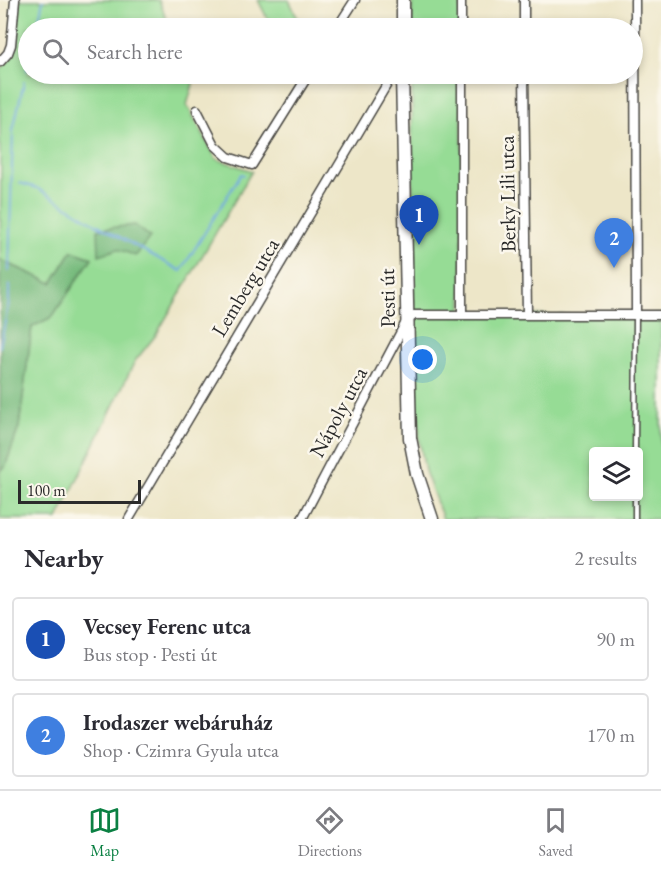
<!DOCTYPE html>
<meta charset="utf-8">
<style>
body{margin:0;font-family:"EB Garamond",serif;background:#f2f2f3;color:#2b2b33}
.controls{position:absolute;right:18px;bottom:18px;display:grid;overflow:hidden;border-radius:6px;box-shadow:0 3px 9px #0003}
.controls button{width:54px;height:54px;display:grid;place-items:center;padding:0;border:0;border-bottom:2px solid #e1e1e2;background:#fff;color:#2b2b33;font:30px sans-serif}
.scale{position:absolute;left:18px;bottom:15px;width:123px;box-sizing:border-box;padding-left:6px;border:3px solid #2b2b2b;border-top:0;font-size:16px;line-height:21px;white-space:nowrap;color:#2b2b2b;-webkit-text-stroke:4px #fbf7ec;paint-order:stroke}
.you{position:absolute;left:423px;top:360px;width:21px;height:21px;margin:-15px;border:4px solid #fff;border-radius:50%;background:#1a73e8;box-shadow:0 0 0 9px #1a73e833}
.badge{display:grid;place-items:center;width:39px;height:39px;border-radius:50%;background:#0b8043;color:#fff;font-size:20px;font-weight:700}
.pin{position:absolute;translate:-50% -50px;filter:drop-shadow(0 2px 3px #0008)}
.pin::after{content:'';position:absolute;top:32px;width:21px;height:18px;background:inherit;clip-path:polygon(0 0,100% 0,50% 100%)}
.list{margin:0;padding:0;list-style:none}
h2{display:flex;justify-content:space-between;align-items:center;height:78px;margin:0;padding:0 24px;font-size:26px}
h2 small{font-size:20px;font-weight:400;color:#7c7c81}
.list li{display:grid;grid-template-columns:39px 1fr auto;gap:18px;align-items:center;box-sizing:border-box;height:84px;margin:0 12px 12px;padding:0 12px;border:2px solid #e1e1e2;border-radius:6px}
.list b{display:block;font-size:22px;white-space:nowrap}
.list p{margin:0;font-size:20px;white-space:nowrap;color:#7c7c81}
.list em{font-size:20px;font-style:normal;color:#7c7c81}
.icon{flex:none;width:33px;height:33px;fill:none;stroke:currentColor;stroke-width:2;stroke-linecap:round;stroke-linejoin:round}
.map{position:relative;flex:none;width:661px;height:519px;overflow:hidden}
.search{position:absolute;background:#fff;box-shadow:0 3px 9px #0003;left:18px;right:18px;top:18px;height:66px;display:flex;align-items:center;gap:15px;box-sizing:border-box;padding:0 21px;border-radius:33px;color:#7c7c81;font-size:22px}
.sheet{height:270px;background:#fff}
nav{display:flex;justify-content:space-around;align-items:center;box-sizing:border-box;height:84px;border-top:2px solid #e1e1e2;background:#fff;font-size:16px;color:#7c7c81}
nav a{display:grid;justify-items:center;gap:3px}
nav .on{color:#0b8043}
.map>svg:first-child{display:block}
</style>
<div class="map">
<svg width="661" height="519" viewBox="0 0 661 519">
<rect width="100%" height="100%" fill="#fbf7ec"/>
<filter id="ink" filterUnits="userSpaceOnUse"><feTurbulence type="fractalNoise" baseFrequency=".0167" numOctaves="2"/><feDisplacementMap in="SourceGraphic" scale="12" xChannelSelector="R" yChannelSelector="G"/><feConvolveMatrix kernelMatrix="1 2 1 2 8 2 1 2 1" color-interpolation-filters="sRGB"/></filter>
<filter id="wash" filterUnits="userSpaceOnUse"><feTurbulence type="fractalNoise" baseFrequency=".008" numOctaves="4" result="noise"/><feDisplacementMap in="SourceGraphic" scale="24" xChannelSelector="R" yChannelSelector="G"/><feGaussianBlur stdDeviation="1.35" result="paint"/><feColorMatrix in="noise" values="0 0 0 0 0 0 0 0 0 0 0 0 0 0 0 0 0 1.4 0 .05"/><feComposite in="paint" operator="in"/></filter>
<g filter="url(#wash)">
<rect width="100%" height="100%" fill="#ede6c8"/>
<path fill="#96dc95" stroke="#608460" stroke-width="1.5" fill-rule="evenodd" d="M19 0H159L170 28H28V74H189L193 84 187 105 216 159 252 171 156 335 135 361 58 519H0V471L5 467 19 427 32 327 52 317 92 258 72 251 52 283 0 260 1 167 0 165V71L12 56Z
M258 0H289L299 21 284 28H272Z
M412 0H461V28H412Z
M412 74H462V315H661V519H443L425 471 419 438 413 301ZM594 452H638V496H594Z"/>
<path fill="#78bc7e" stroke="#527454" stroke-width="1.5" d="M135 225 150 237 136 256 118 249 99 255 98 229Z
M72 251 92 258 52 317 32 327 19 427 5 467 0 471V260L52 283Z"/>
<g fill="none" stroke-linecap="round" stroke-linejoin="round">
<path stroke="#72a9e0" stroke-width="2" d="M37 28 43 0
M27 71 28 63
M20 183 37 188 96 224 181 271 241 174 244 175
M9 271 13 130 24 82
M0 347 9 302V285"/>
</g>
</g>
<g filter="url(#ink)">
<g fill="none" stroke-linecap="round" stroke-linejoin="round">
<defs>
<path id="service" d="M635 452 636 316
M635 496V519"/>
<path id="minor" d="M461 0V28
M524 0V28
M635 0 636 315
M337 28 355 0
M0 62 8 53 11 45 15 0
M462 74V315
M524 74 527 315
M197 110 215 145 228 157 252 165 309 74
M129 519 393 74
M302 519 406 322 414 315H661"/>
<path id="primary" d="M403 28V0
M402 74 410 438 417 474 432 519"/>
</defs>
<use href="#service" stroke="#484743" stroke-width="7"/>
<use href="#minor" stroke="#484743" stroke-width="11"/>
<use href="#primary" stroke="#484743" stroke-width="15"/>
<use href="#service" stroke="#fff" stroke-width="4"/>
<use href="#minor" stroke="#fff" stroke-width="8"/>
<use href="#primary" stroke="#fff" stroke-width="12"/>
</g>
</g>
<g text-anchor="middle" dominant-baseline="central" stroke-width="5" stroke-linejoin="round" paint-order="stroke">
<g font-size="21" fill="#2b2b2b" stroke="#fbf7ec">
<text transform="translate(507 194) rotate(-91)">Berky Lili utca</text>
<text transform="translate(245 287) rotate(-59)">Lemberg utca</text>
<text transform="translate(387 298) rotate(-91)">Pesti út</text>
<text transform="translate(338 412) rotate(-62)">Nápoly utca</text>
</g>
</g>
</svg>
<div class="controls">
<button><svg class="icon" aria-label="layers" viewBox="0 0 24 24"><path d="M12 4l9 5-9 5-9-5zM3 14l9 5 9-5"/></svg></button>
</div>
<div class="scale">100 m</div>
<div class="you"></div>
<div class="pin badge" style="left:419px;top:245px;background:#1a4fb4">1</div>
<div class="pin badge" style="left:614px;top:268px;background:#3f7fe0">2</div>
<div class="search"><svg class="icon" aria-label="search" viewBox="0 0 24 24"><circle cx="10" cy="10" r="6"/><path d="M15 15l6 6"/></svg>Search here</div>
</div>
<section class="sheet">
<h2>Nearby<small>2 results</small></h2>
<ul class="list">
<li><span class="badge" style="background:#1a4fb4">1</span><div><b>Vecsey Ferenc utca</b><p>Bus stop · Pesti út</p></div><em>90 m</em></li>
<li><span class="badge" style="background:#3f7fe0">2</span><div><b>Irodaszer webáruház</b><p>Shop · Czimra Gyula utca</p></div><em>170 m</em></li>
</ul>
</section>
<nav>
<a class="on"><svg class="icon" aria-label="map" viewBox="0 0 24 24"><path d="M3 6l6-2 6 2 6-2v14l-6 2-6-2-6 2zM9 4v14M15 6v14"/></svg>Map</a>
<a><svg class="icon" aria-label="directions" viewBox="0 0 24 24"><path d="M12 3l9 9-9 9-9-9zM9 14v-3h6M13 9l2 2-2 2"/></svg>Directions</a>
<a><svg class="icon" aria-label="saved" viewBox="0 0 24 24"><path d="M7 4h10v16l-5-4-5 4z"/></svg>Saved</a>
</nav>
